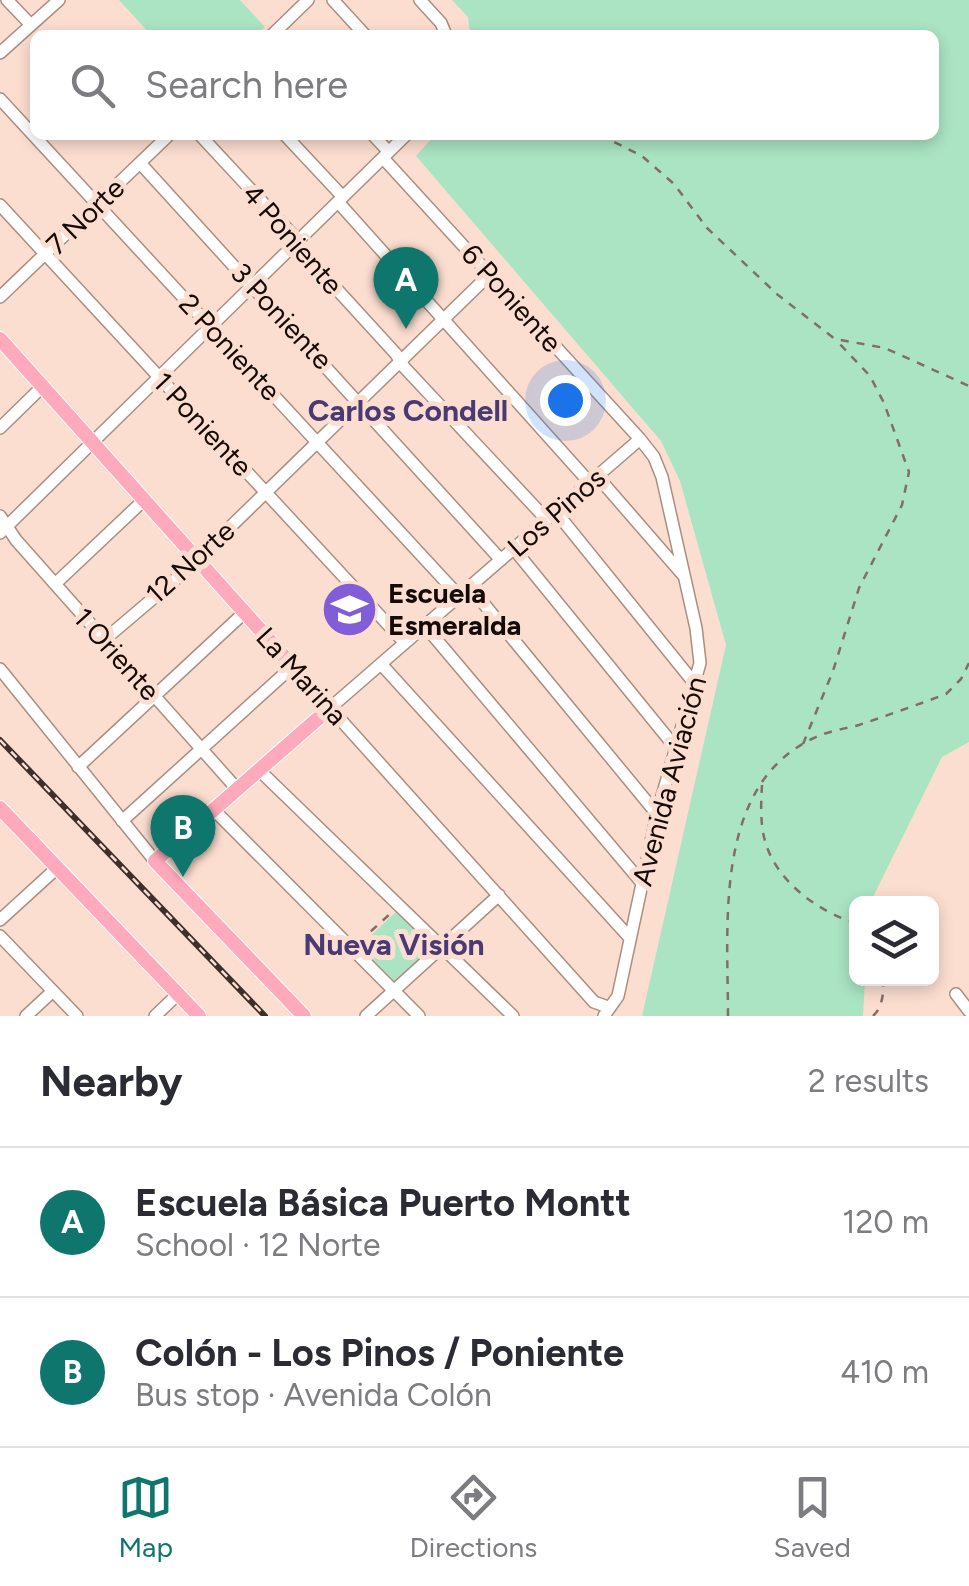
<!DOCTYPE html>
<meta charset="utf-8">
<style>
body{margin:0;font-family:Figtree,sans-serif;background:#f7f7f7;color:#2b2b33}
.controls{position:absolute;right:30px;bottom:30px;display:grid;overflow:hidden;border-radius:15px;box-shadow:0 5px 15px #0003}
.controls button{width:90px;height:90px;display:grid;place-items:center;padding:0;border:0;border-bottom:2px solid #e1e1e2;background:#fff;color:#2b2b33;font:50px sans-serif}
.you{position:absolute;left:565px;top:400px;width:35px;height:35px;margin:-25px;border:8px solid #fff;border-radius:50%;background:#1a73e8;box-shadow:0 0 0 15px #1a73e833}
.badge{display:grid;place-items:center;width:65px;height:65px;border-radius:50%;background:#0f766e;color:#fff;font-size:32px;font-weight:700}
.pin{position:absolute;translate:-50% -82px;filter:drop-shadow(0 2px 5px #0008)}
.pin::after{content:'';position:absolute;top:52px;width:35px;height:30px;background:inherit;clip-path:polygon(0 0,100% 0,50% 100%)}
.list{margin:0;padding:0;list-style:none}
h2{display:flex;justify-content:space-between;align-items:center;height:130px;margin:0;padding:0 40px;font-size:42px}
h2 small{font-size:32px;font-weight:400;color:#7c7c81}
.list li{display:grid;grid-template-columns:65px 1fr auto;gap:30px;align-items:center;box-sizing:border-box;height:150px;padding:0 40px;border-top:2px solid #e1e1e2}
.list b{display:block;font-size:38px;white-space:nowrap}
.list p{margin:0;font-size:32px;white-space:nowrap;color:#7c7c81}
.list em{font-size:32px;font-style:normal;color:#7c7c81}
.icon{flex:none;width:55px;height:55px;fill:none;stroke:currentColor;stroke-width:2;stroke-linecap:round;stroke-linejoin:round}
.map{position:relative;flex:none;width:969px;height:1016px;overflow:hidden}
.search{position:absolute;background:#fff;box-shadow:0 5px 15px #0003;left:30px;right:30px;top:30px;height:110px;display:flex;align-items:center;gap:25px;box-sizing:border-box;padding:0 35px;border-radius:15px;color:#7c7c81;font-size:38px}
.sheet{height:430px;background:#fff}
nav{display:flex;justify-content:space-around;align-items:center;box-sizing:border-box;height:140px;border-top:2px solid #e1e1e2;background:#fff;font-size:28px;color:#7c7c81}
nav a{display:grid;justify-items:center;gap:5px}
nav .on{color:#0f766e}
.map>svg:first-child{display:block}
</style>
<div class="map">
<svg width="969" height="1016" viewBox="0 0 969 1016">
<rect width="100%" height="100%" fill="#fcded0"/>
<path fill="#aae4c3" d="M119 0H240L265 27 256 35H151Z
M452 0H969V742L942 757 870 903 856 904V978L865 979 863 1016H642L726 645 680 481 661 441 416 156 435 135H934V35H470L468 17Z
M399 909 435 946 394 981 360 946Z"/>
<path fill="#ffa67d" d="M350 593 363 607 342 626 337 621 342 617 335 606Z"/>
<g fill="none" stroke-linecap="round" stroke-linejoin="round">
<defs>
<path id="minor" d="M7 0 31 25
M333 0 365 35
M420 0 441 23 446 35
M272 35 308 0
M0 53 59 0
M0 99 459 596
M200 135 291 233 301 250 396 354 404 367 547 520
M285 135 343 197
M373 135 389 152
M383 158 640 439 654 457 662 477 696 628 700 663 657 814 618 996 604 1016
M140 163 501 560
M338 202 590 483
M0 205 405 643
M0 297 169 135
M0 428 43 386
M597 476 683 575
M556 512 695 684
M0 516 16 540 237 789
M0 533 406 135
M514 549 675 747
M55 584 144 500
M470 587 657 814
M425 626 642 883
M104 640 183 573 490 274
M381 664 630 938
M0 669 155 861
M78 767 245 612
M259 770 513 1016
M214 810 419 1016
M122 821 293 666
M0 920 57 868
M0 936 77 1016
M956 994 969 1011
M608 1007 594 1002 330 708 640 439
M26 1016 53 991
M155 1016 178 994
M366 1016 499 895"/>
<path id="major" d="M0 339 330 708 155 861 304 1016
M0 808 199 1016"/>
</defs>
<use href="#minor" stroke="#aa8e82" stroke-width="14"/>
<use href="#major" stroke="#fff" stroke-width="16"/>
<path stroke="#816e65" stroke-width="2.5" stroke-dasharray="8 8" stroke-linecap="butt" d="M600 135 642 156 674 184 707 228 778 295 835 339 885 348 969 386
M803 744 833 671 859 588 902 505 909 472 884 403 870 376 836 340
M762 785C761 803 760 823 765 841 776 881 818 912 856 923
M359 942 390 914
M728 1016C728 924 713 785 814 738 828 731 844 729 859 725 888 715 917 705 946 694L961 679 969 663
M873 1016C883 1007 884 991 883 978"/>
<use href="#minor" stroke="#fff" stroke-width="11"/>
<use href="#major" stroke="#ffa9bc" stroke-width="14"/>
<defs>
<path id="rail" d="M0 740 265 1016"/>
</defs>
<use href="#rail" stroke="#3d2f29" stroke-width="6"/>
<use href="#rail" stroke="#fcded0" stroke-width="2.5" stroke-dasharray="8" stroke-linecap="butt"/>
</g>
<defs>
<symbol id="school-disc" viewBox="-11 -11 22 22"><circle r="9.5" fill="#815dd8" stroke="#fcded0"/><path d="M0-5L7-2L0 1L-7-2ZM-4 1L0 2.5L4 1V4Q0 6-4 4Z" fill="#fff"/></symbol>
</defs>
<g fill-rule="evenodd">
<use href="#school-disc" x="318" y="578" width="63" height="63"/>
</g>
<g text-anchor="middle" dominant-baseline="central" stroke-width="10" stroke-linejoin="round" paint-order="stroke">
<g font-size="28" fill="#140a06" stroke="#fcded0">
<text transform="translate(85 216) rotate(-44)">7 Norte</text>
<text transform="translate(293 239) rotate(49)">4 Poniente</text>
<text transform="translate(512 298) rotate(48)">6 Poniente</text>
<text transform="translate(282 316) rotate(47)">3 Poniente</text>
<text transform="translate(230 347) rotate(47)">2 Poniente</text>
<text transform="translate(203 424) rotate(47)">1 Poniente</text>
<text transform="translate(556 512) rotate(-41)">Los Pinos</text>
<text transform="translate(190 562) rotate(-42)">12 Norte</text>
<text transform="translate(117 654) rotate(48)">1 Oriente</text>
<text transform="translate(302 676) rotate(48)">La Marina</text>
<text transform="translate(669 781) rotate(-75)">Avenida Aviación</text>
</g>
<g font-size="28" font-weight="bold" fill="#140a06" stroke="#fcded0" text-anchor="start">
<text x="388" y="593">Escuela<tspan x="388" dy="32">Esmeralda</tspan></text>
</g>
<g font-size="30" font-weight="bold" fill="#493975" stroke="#fcded0">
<text x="408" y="410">Carlos Condell</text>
<text x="394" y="944">Nueva Visión</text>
</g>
</g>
</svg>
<div class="controls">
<button><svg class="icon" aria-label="layers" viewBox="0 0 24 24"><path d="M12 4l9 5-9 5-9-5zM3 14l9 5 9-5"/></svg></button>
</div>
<div class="you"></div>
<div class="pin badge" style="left:406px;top:329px">A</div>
<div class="pin badge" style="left:183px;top:877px">B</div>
<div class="search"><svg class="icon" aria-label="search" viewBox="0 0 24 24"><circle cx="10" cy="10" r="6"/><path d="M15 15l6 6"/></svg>Search here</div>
</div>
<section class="sheet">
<h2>Nearby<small>2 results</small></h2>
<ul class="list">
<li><span class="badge">A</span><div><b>Escuela Básica Puerto Montt</b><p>School · 12 Norte</p></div><em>120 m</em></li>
<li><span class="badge">B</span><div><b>Colón - Los Pinos / Poniente</b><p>Bus stop · Avenida Colón</p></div><em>410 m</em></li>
</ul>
</section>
<nav>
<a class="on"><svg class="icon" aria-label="map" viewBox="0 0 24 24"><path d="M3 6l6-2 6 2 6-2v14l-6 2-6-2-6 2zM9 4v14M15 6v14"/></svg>Map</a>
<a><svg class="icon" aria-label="directions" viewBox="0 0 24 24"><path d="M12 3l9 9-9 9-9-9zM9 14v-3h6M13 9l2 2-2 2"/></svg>Directions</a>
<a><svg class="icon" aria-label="saved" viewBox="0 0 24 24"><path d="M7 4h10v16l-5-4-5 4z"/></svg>Saved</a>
</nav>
